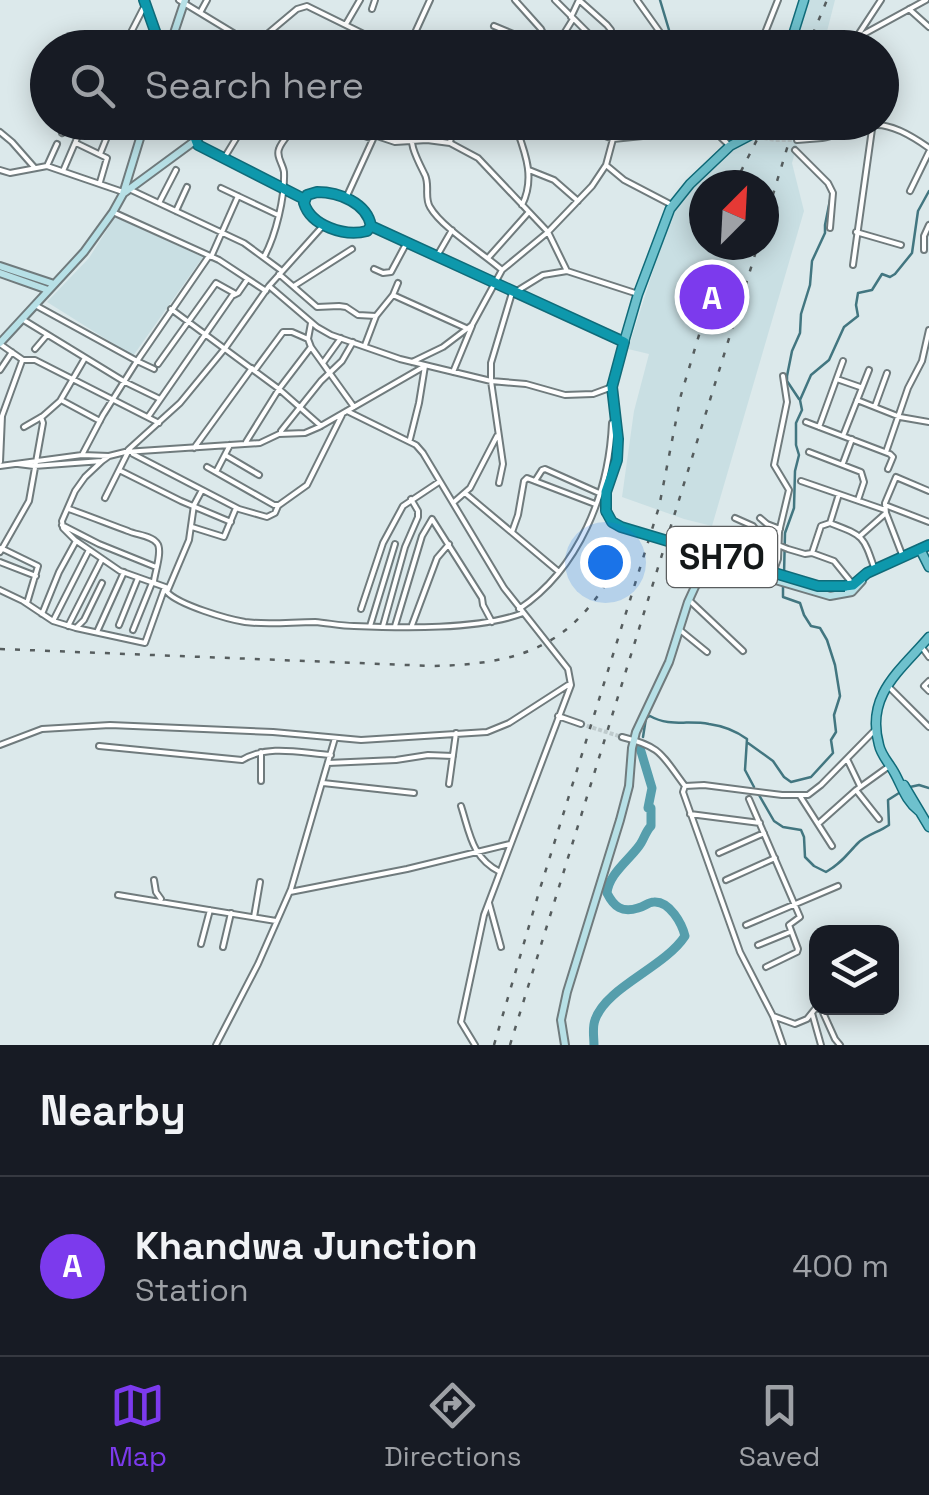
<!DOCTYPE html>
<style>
body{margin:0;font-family:"Space Grotesk",sans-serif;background:#20242c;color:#f1f3f6}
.controls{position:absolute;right:30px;bottom:30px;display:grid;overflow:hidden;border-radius:20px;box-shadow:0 5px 25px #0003}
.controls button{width:90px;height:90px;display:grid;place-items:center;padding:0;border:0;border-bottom:2px solid #363941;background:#171b24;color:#f1f3f6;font:50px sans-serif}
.compass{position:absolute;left:689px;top:170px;width:90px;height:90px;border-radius:50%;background:#171b24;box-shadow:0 5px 25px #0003;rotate:24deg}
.you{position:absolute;left:605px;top:562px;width:35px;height:35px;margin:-25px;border:8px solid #fff;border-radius:50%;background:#1a73e8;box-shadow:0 0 0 15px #1a73e833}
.badge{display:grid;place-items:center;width:65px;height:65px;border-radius:50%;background:#7c3aed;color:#fff;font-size:32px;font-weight:700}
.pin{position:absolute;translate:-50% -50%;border:5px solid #fff;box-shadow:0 2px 10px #0006}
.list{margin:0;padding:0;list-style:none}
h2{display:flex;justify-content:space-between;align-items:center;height:130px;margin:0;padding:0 40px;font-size:42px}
h2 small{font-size:32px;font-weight:400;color:#9ea1a6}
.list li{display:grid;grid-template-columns:65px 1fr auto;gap:30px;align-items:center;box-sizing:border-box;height:180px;padding:0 40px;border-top:2px solid #363941}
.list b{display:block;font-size:38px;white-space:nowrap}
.list p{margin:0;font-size:32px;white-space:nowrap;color:#9ea1a6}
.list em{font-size:32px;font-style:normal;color:#9ea1a6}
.icon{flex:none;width:55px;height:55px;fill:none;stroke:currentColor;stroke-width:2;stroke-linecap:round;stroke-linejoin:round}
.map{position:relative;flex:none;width:929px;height:1045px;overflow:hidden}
.search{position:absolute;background:#171b24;box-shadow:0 5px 25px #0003;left:30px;right:30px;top:30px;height:110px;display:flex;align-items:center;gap:25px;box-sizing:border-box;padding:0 35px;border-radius:55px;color:#9ea1a6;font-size:38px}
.sheet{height:310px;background:#171b24}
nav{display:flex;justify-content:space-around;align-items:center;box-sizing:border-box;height:140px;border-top:2px solid #363941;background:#171b24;font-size:28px;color:#9ea1a6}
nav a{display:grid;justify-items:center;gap:5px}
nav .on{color:#7c3aed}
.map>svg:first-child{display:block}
</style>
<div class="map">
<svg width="929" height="1045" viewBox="0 0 929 1045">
<rect width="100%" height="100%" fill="#dce9eb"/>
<path fill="#c9dfe3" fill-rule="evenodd" d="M806 0H835L823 47 793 48Z
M761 123H803L792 163 804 211 712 526 684 519 622 497 634 411 649 354 628 349 669 221 686 193 738 144 753 139ZM704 185H764V245H704Z
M115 217 203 257 133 356 47 302 89 258Z"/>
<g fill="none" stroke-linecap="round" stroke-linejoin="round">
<path stroke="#427680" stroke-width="2.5" d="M660 0 672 40 681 48
M806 164 818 176
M799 399 787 381V376L792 351 800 333 801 314 810 285 812 261 825 233V225L831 195 829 189
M784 575 785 533 794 508 795 471 799 455 796 445V423L802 410 800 400 811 375 829 360 844 327 858 316 856 305 858 293 872 290 882 274 890 277 895 274 912 253 918 211 929 191
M643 737 646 718 650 716C669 727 689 720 709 724 724 726 736 731 747 739L745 770 754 787
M748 743 773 761 784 777 791 782 811 777 833 753 831 740 836 732 834 715 840 696 835 665 827 640 820 628 811 626 804 615 800 603 783 597V583
M910 787 919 785 929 788
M759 795 774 821 783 827 801 830 804 837 805 857 814 866 826 872C841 864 848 853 858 843 866 835 879 832 889 825L888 800 899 793"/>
<path stroke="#569eac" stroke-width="9" d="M594 1045C594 1037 592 1028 595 1020 606 987 664 968 685 936 682 924 670 901 654 902 648 902 644 907 638 908 622 913 614 907 607 893 609 874 628 861 639 846 644 840 645 832 651 826V808H648L652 788 640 748"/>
<path stroke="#becacc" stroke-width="4" stroke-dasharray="4 2" stroke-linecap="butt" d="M758 137 775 140H797
M581 724 622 737"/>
<defs>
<path id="street" d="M179 0 235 34 254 40 266 35 297 9 307 6 370 37 399 48
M515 0 541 29 550 48
M555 0 595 40H610L619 48
M579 0 607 25 611 30 610 40
M637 0 669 45
M372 9 375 0
M909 9 929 27
M201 11 207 0
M571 17 579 0
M346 24 360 0
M494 26 528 40 544 34
M235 34 239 48
M858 35 881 0
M259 38 278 48
M741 45 747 48
M123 48 143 9
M147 48 153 34
M242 48 250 38
M408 48 430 0
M485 48 491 35
M555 48 573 19
M759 48 778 0
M847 48 862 35 926 0
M325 122 373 139 379 122
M412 122C408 143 416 157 425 175 430 186 424 197 430 207 441 227 484 254 502 270
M520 122 517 130C526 155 535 179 522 205
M569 122 613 139 712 129
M705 122 730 146
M823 122 819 135 822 138C839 135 860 124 877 125 895 125 915 138 929 148
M0 132 12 142 34 167
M62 133 67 122
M374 135 395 142 427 140 450 143 478 158 548 232 567 271
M199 140 207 122
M797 140 822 138
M76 143 107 158 100 182
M450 143 454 122
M795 150 828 183 833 193 830 228
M100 154 113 122
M226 155 243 127 242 122
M606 165 624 180 670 204
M47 166 57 144
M0 170 10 173 47 166 123 192
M529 170 554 180 578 201
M63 171 84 122
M221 188 278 215
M129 189 244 243 282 271
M910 191 929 152
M346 198 373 139
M160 201 176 170
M176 211 187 187
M115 213 219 260 266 291
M856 232 901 245
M924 250V236L929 225
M437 256 452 230
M211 257 238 196
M264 257C276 235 285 197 284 172 283 164 276 157 279 149 282 140 293 131 297 122
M488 258 528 213
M853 265 873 122
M374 269 383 273 391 272 406 244
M279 274 317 307 339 306 346 307 358 315 376 316
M269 286 317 327 331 335 400 359 491 381 526 384 565 395 593 394 612 387
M294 286 352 249
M517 291 543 275 567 271 638 294
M234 295 238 293 247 280
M393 295 466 328
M35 305 137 361 209 256
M171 309 279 389 321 426
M22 319 125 382 160 399
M311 323 308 339 311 347 354 407
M0 344 23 360H35L159 423
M365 345 376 316 393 295 398 283
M35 349 47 335
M412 362 443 347 472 325 502 270 548 232 592 186 606 165 613 139
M323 363 341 338
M0 370 12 352
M255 370 283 332H292L308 339
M453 372 472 326
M837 379 860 387
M61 400 100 421
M857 400 900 417 929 422
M875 406 887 373
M347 411 416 445 423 453 504 588 568 669 571 685 484 915 461 1022 475 1045
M148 417 234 293 216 283 158 364
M806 422 890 454 893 457 888 469
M24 427 43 416 60 401 85 358
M819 427 843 361
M281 431 321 381 342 361 353 342
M843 436 869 370
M410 439 419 403 425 366
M246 442 279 389 311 347
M194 448 252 368
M128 450 180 403 226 347 269 286 321 228
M809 452 861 472 864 482 858 500
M886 452 908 388 922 361 929 330
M133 454 239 509 267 517 275 513 278 506
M82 455 103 415 137 361 154 369
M225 455 259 475
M102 461 85 477 75 491 62 521 63 528 75 540 120 571 168 588
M0 462 2 416 22 361
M843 463 852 439
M18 464 34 466 102 461 109 456 125 452 260 443 279 434 305 433 319 427 425 366
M0 466 82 455 109 456
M207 467 274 505H279L307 485 342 415
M119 470 181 501 231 522
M216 472 230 445
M535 481 542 470 545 469 599 493
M801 481 885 510
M499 483 503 464 491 381V363L512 293
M202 490 194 505 189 540 167 592C179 605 227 619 245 622 268 625 292 622 315 622 328 623 341 626 354 626 401 628 479 630 523 613
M465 493 559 572
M105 498 128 452
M454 502 470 488 497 436
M885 505 929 522
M69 509C89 516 109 524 128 531 136 535 151 535 157 543 163 550 155 572 154 581
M735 518 753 526 763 539 788 549 805 554 812 553
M760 518 767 524 780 529
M830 523 839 494
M62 525 99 544 156 567
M192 527 224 537 236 508
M512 532 518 515 524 481 527 478 595 504
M860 536 886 513
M1 548 38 566 27 603
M0 552 29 501 43 423 41 417
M903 557 886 513 885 503 896 477 929 491
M0 562 36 576
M774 570 778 559 779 532 789 490 774 465 787 402 783 376
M851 582 834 561 812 553 821 526 830 523C864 536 863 535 875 570
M0 590 23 601 53 621 76 628 84 620 102 583
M689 600 743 651
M361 609 383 543 403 506 439 482
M519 609C579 569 609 493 612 423
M42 614 59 572 76 541
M53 621 89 550
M119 625 138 578
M412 625 437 558 449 544
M68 626 102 559
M370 626 395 544
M383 626 405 547 418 517V511L411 499
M395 626 422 536 432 519 482 598 483 605 492 622
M76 628 145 643 165 587
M133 630 152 583
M680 630 707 652
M97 632 124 572
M921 646 929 657
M929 681 924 686 929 691
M890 688 929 727
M558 716 581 724
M622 737C662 747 661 754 685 786
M0 745 42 729 110 725 273 732 361 740 487 732 509 723 568 685
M99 746 242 760C268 744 301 753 331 755
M847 759 860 786
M328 763 396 760 428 755 453 756
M261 781V752
M323 783 414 793
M449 784 456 733
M856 790 879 819
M800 796 832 846
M749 799 800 917 789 925 798 949 797 952 766 967
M461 806C470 834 472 858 500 872
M690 814 760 823
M818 824 856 790 888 767
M719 853 764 833
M154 880 156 892 161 899
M726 880 775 858
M290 892 407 869 510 844
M118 895 276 921
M489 903 501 947
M254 917 260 882
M746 925 838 886
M201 944 210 910
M758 945 790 932
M223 947 231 913
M812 1013 821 1045
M773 1016 795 1024 807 1019 815 1009 821 1008 835 1039 840 1045
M216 1045 258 964 291 889 335 738
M783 1045 773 1016 740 952 683 792 685 786 704 785 782 795H808L821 785 874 731"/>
<path id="secondary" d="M169 48 185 0
M124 193 196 140
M0 266 54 284
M0 273 48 290
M0 343 84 252 113 212 123 194 145 122
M565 1045 561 1020 567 992 620 820 629 786 632 748 636 732 669 662 688 602 704 567 709 562H714L830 596 852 592 862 581"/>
<path id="primary" d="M789 48 804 0
M624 342 638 294 670 209 690 184 730 146 751 135 759 122
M920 549 929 567
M904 785 929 827
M919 811C905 800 902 786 894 772 889 763 881 755 879 745 865 695 901 670 929 637"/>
<path id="highway" d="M144 0 161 48
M189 122 198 145 304 199
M317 192C339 192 367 203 371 226L367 231C345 237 311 226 304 203L307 195Z
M371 226 624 342 612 387 618 439 617 460 606 492V511
M845 586 853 585 867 573 929 545"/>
</defs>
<use href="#street" stroke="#707b7d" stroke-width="8"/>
<use href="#secondary" stroke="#707b7d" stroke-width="10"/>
<use href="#primary" stroke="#106b79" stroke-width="11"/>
<use href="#highway" stroke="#106b79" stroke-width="12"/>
<use href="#street" stroke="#fff" stroke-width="4"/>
<use href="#secondary" stroke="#b7e0e6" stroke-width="6"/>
<use href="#primary" stroke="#6ec1cd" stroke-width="8"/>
<use href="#highway" stroke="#0e98ac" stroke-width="9"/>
<path stroke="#565d5e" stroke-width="2.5" stroke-dasharray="5 10" stroke-linecap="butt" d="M807 48 827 0
M734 185 766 122
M764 224 795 122
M0 649 433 666C522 664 573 646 617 565
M494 1045 539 892 659 507 681 395 726 245
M510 1045 758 245"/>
<defs>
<path id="highway-bridge" d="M606 511 612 522 621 527 818 586H845"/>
</defs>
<use href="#highway-bridge" stroke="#106b79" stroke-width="12" stroke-linecap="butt"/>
<use href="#highway-bridge" stroke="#0e98ac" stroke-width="9"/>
</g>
<g text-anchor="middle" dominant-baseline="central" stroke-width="8" stroke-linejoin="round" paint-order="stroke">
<rect fill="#fff" stroke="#5a5d5e" stroke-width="2.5" x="667" y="527" width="110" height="60" rx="8"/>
<g font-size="35" font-weight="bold" fill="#141819">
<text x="722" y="557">SH70</text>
</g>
</g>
</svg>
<div class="controls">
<button><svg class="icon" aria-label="layers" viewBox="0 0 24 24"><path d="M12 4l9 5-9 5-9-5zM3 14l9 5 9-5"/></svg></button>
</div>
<svg class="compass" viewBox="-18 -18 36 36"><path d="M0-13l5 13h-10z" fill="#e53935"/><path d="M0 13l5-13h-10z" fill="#9ea1a6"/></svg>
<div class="you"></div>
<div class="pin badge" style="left:712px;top:297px">A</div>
<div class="search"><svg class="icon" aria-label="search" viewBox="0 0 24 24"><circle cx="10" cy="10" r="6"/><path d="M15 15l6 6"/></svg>Search here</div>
</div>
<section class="sheet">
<h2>Nearby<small></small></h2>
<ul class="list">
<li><span class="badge">A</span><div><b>Khandwa Junction</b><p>Station</p></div><em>400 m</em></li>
</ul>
</section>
<nav>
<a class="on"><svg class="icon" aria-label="map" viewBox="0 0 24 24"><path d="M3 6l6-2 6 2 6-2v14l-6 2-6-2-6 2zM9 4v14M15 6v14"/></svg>Map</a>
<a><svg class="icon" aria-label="directions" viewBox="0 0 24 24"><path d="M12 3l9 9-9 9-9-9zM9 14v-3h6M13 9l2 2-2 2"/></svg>Directions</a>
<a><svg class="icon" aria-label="saved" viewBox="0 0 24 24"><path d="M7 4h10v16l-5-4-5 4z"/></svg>Saved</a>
</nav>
